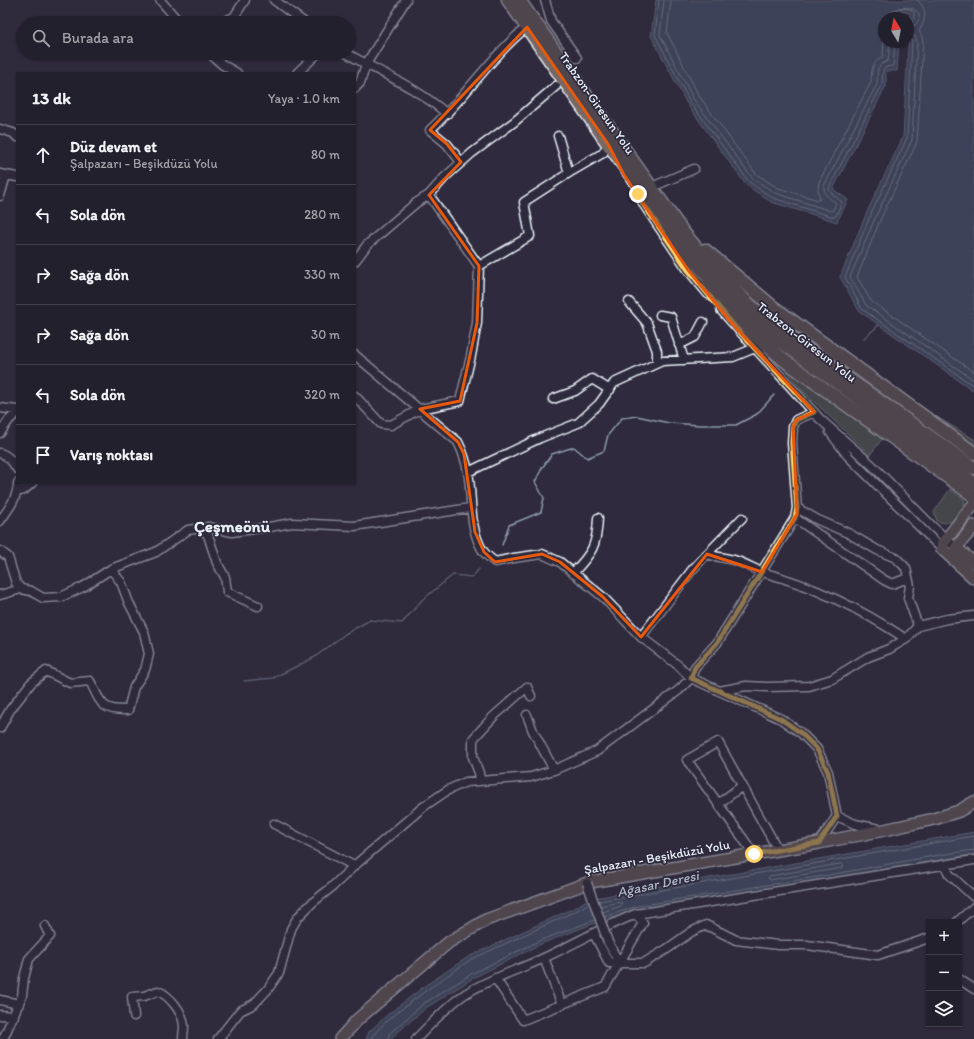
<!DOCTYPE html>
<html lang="tr">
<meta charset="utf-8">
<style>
body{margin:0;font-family:Itim,sans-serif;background:#2b2836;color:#f1f3f6}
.controls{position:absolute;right:12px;bottom:12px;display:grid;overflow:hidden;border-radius:0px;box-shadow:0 1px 3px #0004}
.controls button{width:36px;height:36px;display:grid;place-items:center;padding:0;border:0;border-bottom:1px solid #403e4a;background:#23202e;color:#f1f3f6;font:20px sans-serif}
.compass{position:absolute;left:878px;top:12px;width:36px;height:36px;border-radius:50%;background:#23202e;box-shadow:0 1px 3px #0004;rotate:350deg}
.stop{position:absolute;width:12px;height:12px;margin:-9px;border:3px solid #ffd166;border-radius:50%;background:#fff}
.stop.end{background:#ffd166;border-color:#fff;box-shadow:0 1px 4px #0008}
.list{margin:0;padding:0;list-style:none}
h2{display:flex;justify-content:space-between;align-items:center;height:52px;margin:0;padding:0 16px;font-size:17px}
h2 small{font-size:13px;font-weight:400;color:#a3a3aa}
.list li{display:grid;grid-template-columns:26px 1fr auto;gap:12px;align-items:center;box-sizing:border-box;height:60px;padding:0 16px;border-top:1px solid #403e4a}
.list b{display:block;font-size:15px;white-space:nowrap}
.list p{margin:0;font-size:13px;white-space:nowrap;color:#a3a3aa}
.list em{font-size:13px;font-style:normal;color:#a3a3aa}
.icon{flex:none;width:22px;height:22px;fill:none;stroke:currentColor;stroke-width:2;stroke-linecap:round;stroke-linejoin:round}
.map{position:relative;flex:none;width:974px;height:1039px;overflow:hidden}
.search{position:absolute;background:#23202e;box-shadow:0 1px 3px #0004;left:16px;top:16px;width:340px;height:44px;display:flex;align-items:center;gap:10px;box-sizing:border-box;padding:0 14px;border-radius:22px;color:#a3a3aa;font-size:15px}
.panel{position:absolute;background:#23202e;box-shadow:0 1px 3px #0004;left:16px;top:72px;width:340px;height:412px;border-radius:0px}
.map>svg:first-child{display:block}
</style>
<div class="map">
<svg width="974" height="1039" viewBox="0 0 974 1039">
<rect width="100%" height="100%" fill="#2f2a3d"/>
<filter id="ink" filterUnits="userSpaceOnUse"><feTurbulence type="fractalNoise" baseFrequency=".025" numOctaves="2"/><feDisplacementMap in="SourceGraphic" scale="8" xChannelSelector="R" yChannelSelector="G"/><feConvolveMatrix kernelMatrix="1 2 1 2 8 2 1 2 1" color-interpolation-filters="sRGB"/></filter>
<g filter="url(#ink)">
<path fill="#60685b" stroke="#a4acaa" d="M782 367 882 439 870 455 803 391Z
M920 407 974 439V447Z
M950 489 965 500 964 507 952 521 945 523 937 521 934 512Z"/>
<path fill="#50607a" stroke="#8d9aac" d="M656 0H974V391L859 311 840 277 867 212 903 137 910 13 900 11 898 18H884V42H899L897 71H886V86L833 189 848 200 837 222 771 202 746 185 687 104 651 36Z
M974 832V854L824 880 639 910 590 925 543 943 475 977 426 1008 390 1039H366L369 1032 387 1015 426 985 468 957 576 907 588 899Z"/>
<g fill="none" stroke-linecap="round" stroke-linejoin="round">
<path stroke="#abb7c6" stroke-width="1" d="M659 0 655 35 690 102 749 182 773 198 833 217 836 216 842 202 830 192 829 188 882 85 883 70 886 67 893 66 895 42
M664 0 660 35 694 100 752 178 775 193 831 211 833 210 836 203C830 198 823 195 824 186L877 84C878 71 875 66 888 61L890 42
M671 0 667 33 699 96 756 174 778 188 818 200 820 199 818 190 819 182 871 82C872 68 871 65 883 56L884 39
M917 0C928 8 926 21 919 31L922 37 923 43 917 142 881 218 857 277 871 301 974 372
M889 18C891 0 932 6 915 25L908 27
M894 18 896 11 898 8 910 9 914 12V18L912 22H908
M908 33 915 36 917 43 912 140 876 216 850 277 866 305 974 380
M908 38 911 40 912 43 907 138 871 214 845 277 862 309 974 386
M842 864 844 866 842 868 770 880 768 878 770 876Z
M599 901 974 836
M600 906 620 902 622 903 621 906 603 912
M604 917 638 906 823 876 939 855 974 850
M371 1039 373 1035 390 1018 428 989 470 960 578 910 589 903
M388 1039 389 1034 423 1004 473 973 541 940 595 920"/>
<path stroke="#8d9aac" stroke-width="1.5" d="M864 338 879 325
M502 545 509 525 541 512 544 498 535 482 542 468 552 454 574 447 587 458 604 451 608 435 622 418 637 416 669 423 700 425H736L757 414 774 395
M244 681 273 678 315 657 345 634 370 620 402 623 422 600 453 575 472 577 479 569"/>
<defs>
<path id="minor" d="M160 0 180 23
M274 0 305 23
M545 0 551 21 577 58
M219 23 234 17 245 0
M209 53 223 65 237 73
M346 53C381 73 416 87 447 114
M297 73 318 53
M355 88 360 83 366 64 406 0
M0 129 13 133 17 137
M558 136 569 173
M461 162 447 144 430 130C465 98 490 57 527 27
M0 174 17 177
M652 187 694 169
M638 193 644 205 688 270 708 294
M0 196 6 175
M355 261 367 245 416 203 429 195 445 177 472 153 514 122 556 86
M479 266 530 236 524 202 572 171 603 153 608 144
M629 302 647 323 657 351V363
M721 310 755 348
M660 315 671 317 684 360
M679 345 695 337 703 322
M355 355 458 442C463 452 466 461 468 472 473 498 468 527 483 551 486 555 491 559 495 562L514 558 542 554 560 562 603 597 641 637 679 666 691 678 695 667 717 643 795 518 797 508 792 443 793 427 796 420 814 412
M355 396 381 424 391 425 420 409 460 401 471 356 477 323 479 266 429 195
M553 399 575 391 592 379 610 390
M0 408 17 410
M830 432 848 456 942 549
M0 433 9 420 17 413
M0 453C8 455 13 462 17 469
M468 472 540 438 578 423 599 404 614 383 662 361 733 357 755 348 820 419 872 465 932 526 956 548
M17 492 24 490 32 483
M797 508 818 520 848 533 877 550 896 558 906 568 910 586 908 598 918 626
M795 518 884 580 892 584 908 578
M0 521C8 510 18 497 18 483
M201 528 208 535 217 563 225 577 227 592 258 606
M0 551 8 557 16 583 21 589 31 591 43 598 61 597 83 587 111 569 156 552 188 530 208 527 232 532 269 527 292 523 354 526 470 508
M707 554 742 518
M573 573C592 553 597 546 598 518
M0 595 21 589
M641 637 692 570 707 554C717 557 727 558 737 561 746 564 754 569 762 572 814 586 861 609 906 639
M719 691 746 686 767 687 809 686 832 679 868 657 889 649 906 639 918 626 947 619 974 616
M527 715 533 731 554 770
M0 728 10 710 31 683 46 671 70 683 90 681C101 703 101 711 128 710L134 687 145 670 149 654 144 632 129 603 121 582 111 569
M480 780 479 773 473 757V739L493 717 527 687 531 696
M718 804 742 786
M837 816 855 824 879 829
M274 824 354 866
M754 854 687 760 718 742 778 850
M945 865 949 874 974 897
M957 922 974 907
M594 934 609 963H644L667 949 691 932 706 925 736 940 778 945H807L878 955 929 938
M608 942 619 963
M544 958 562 1005
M495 978 523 1020 605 987 643 923 636 914
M959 979 974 989
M0 1000 19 1004
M0 1015 14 1016
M134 1016 132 997 144 996 158 991C170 996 183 1012 184 1026 184 1030 183 1035 183 1039
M3 1039 22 996 24 978 29 959 50 936 45 926
M218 1039 240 1011 254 1004 268 989 279 973 291 929 298 917 312 903 332 887 354 866 423 807 448 790 466 782 531 777 554 770 597 751 679 690 691 678 781 719 801 733 817 749 828 772 837 816 819 843
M416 1039C430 1025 448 1005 465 994 490 978 519 970 546 957 576 943 605 926 636 914L974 860"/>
<path id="major" d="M974 504 943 543 942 549 974 578
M974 526 956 548 974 563
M340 1039 358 1019 449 942 486 920 590 882 819 843 884 830 934 819 959 811 974 802"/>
<path id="highway" d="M508 0 608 144 688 253 712 282 769 333 974 483
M519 0 683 232 720 276 751 306 774 326 974 468
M705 250 772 306 974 453
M707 286 732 314 766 345 788 363 974 496"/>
</defs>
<use href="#minor" stroke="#e8f1f8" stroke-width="11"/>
<use href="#major" stroke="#e8f1f8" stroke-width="14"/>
<use href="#highway" stroke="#e8f1f8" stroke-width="15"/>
<use href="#minor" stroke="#2f2a3d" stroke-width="8"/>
<use href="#major" stroke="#776864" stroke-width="11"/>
<use href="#highway" stroke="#776864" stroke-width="12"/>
<defs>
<path id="minor-bridge" d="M587 883 608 942"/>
</defs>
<use href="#minor-bridge" stroke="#e8f1f8" stroke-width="11" stroke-linecap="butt"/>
<use href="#minor-bridge" stroke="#2f2a3d" stroke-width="8"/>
</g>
</g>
<g fill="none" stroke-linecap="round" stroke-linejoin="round" filter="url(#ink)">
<path stroke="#ffd166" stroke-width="5" d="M638 194 644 205 688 270 735 327 814 412 796 420 793 427 792 443 797 508 795 518 717 643 695 667 691 678 781 719 801 733 817 749 828 772 837 816 819 843 754 854"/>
</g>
<path d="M0 0H974V1039H0ZM527 27 608 144 624 175 688 270 735 327 814 412 796 420 793 427 797 514 762 572 707 554 641 637 603 597 560 562 542 554 495 562 484 552 475 532 464 454 458 442 420 409 460 401 477 323 479 266 429 195 461 162 447 144 430 130Z" fill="#2f2a3d" fill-opacity=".55" fill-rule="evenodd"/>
<path fill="none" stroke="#e8590c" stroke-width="3" stroke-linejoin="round" d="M527 27 608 144 624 175 688 270 735 327 814 412 796 420 793 427 797 514 762 572 707 554 641 637 603 597 560 562 542 554 495 562 484 552 475 532 464 454 458 442 420 409 460 401 477 323 479 266 429 195 461 162 447 144 430 130Z"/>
<g text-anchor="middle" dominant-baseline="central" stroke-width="3.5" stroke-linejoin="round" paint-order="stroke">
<g font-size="13" fill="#e8f1f8" stroke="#2f2a3d">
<text transform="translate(597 103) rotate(55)">Trabzon-Giresun Yolu</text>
<text transform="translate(807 342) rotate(38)">Trabzon-Giresun Yolu</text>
<text transform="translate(657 857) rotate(-10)">Şalpazarı - Beşikdüzü Yolu</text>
</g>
<g font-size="14" font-style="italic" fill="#abb7c6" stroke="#2f2a3d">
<text transform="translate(658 884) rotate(-12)">Ağasar Deresi</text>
</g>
<g font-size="17" font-weight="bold" fill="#e8f1f8" stroke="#2f2a3d">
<text x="232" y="526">Çeşmeönü</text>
</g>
</g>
</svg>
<div class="controls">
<button>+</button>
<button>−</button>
<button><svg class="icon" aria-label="layers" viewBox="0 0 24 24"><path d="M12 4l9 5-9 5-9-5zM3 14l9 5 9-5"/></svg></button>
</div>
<svg class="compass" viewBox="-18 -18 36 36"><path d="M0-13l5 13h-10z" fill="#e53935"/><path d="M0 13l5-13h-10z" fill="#a3a3aa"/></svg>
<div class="stop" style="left:754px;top:854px"></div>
<div class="stop end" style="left:638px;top:194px"></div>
<div class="search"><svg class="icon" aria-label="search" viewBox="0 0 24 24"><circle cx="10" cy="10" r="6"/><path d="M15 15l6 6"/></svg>Burada ara</div>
<section class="panel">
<h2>13 dk<small>Yaya · 1.0 km</small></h2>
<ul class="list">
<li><svg class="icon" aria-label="ahead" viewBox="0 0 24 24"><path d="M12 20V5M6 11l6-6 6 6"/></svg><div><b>Düz devam et</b><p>Şalpazarı - Beşikdüzü Yolu</p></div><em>80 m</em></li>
<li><svg class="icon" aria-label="left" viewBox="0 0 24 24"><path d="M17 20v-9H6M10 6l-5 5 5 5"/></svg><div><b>Sola dön</b></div><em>280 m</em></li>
<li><svg class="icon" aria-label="right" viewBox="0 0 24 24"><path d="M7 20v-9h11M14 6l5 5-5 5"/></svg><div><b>Sağa dön</b></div><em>330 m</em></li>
<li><svg class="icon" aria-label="right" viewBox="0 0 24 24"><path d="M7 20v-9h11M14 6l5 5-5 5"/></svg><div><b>Sağa dön</b></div><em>30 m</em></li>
<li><svg class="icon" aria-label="left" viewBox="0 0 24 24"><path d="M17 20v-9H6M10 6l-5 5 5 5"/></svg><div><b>Sola dön</b></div><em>320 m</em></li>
<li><svg class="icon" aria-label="arrive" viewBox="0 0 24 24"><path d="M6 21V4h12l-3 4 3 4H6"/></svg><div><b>Varış noktası</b></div></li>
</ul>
</section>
</div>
